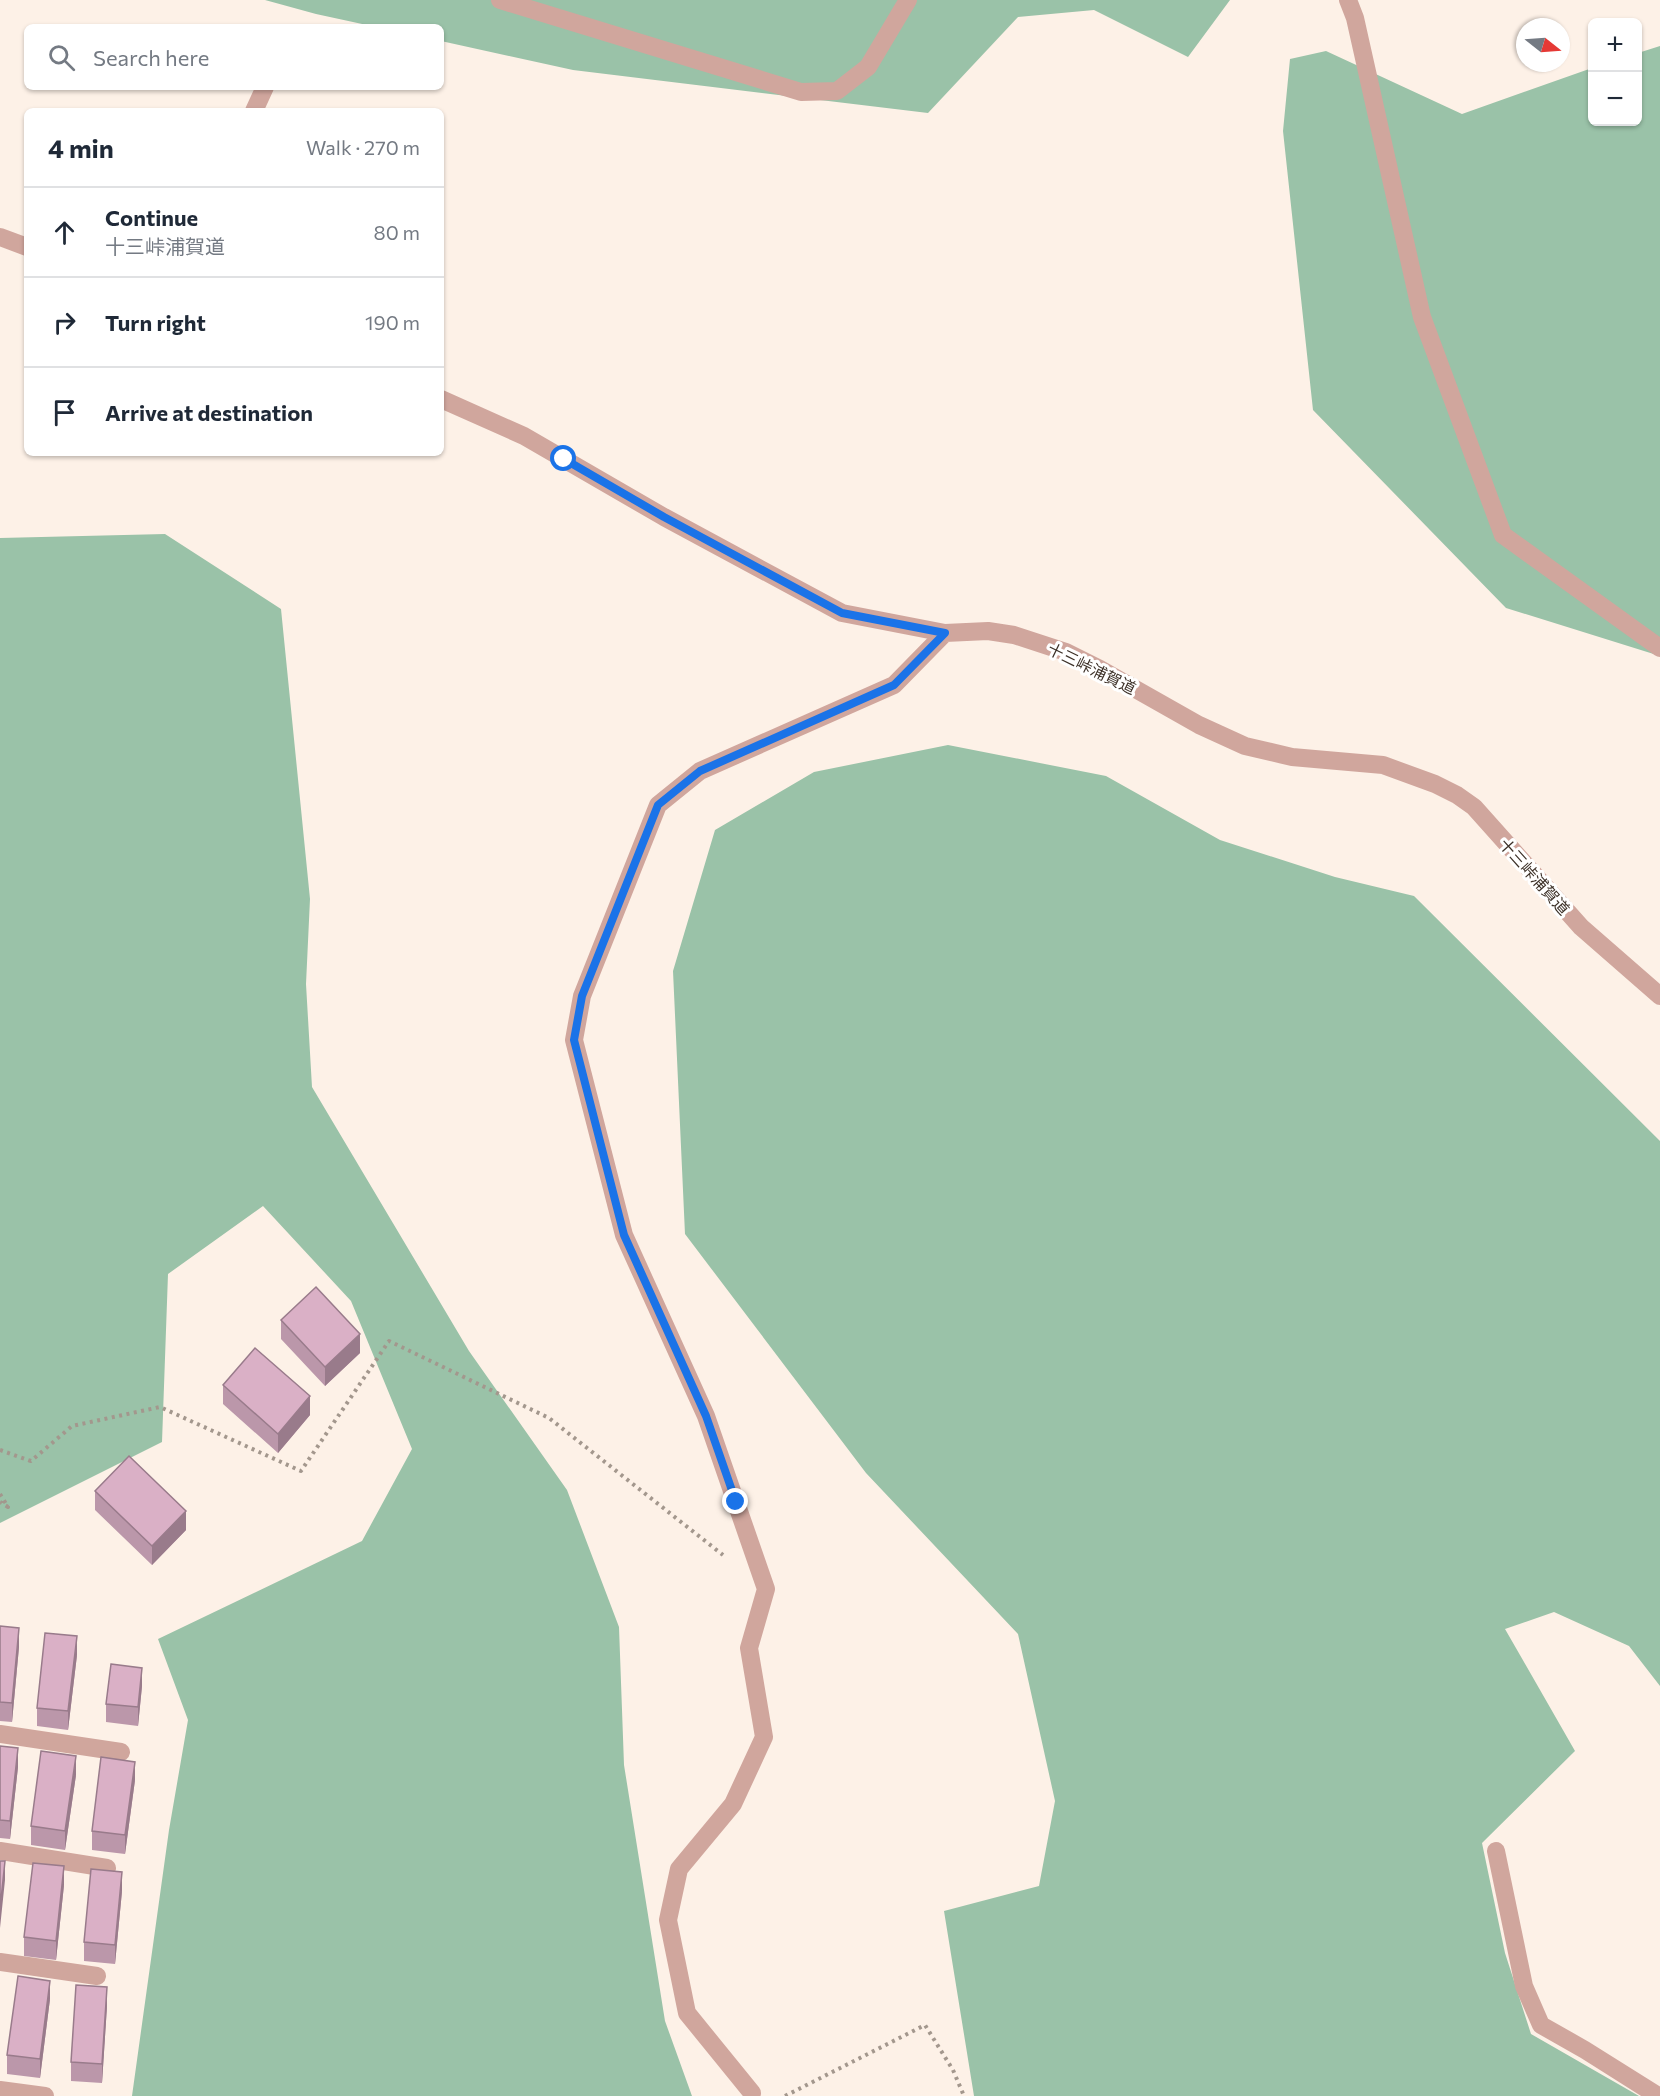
<!DOCTYPE html>
<meta charset="utf-8">
<style>
body{margin:0;font-family:Commissioner,"Noto Sans JP",sans-serif;background:#f2f2f3;color:#1f2937}
.controls{position:absolute;right:18px;top:18px;display:grid;overflow:hidden;border-radius:9px;box-shadow:0 2px 4px #0004}
.controls button{width:54px;height:54px;display:grid;place-items:center;padding:0;border:0;border-bottom:2px solid #e0e1e3;background:#fff;color:#1f2937;font:30px sans-serif}
.compass{position:absolute;left:1516px;top:18px;width:54px;height:54px;border-radius:50%;background:#fff;box-shadow:0 2px 4px #0004;rotate:107deg}
.stop{position:absolute;width:18px;height:18px;margin:-14px;border:4px solid #1a73e8;border-radius:50%;background:#fff}
.stop.end{background:#1a73e8;border-color:#fff;box-shadow:0 2px 6px #0008}
.list{margin:0;padding:0;list-style:none}
h2{display:flex;justify-content:space-between;align-items:center;height:78px;margin:0;padding:0 24px;font-size:26px}
h2 small{font-size:20px;font-weight:400;color:#747a83}
.list li{display:grid;grid-template-columns:39px 1fr auto;gap:18px;align-items:center;box-sizing:border-box;height:90px;padding:0 24px;border-top:2px solid #e0e1e3}
.list b{display:block;font-size:22px;white-space:nowrap}
.list p{margin:0;font-size:20px;white-space:nowrap;color:#747a83}
.list em{font-size:20px;font-style:normal;color:#747a83}
.icon{flex:none;width:33px;height:33px;fill:none;stroke:currentColor;stroke-width:2;stroke-linecap:round;stroke-linejoin:round}
.map{position:relative;flex:none;width:1660px;height:2096px;overflow:hidden}
.search{position:absolute;background:#fff;box-shadow:0 2px 4px #0004;left:24px;top:24px;width:420px;height:66px;display:flex;align-items:center;gap:15px;box-sizing:border-box;padding:0 21px;border-radius:9px;color:#747a83;font-size:22px}
.panel{position:absolute;background:#fff;box-shadow:0 2px 4px #0004;left:24px;top:108px;width:420px;height:348px;border-radius:9px}
.map>svg:first-child{display:block}
</style>
<div class="map">
<svg width="1660" height="2096" viewBox="0 0 1660 2096">
<rect width="100%" height="100%" fill="#fdf1e7"/>
<path fill="#9ac2a8" d="M265 0H1230L1188 57 1094 10 1018 17 928 113 573 70 441 41V27H376L316 14Z
M1660 46V656L1506 608 1313 410 1283 131 1290 59 1326 51 1462 114 1592 68V122H1638V53Z
M165 534 281 609 310 899 306 984 312 1087 469 1351 567 1490 619 1627 624 1765 665 2021 692 2096H132L169 1830 188 1720 158 1639 362 1541 412 1449 351 1301 263 1206 168 1274 162 1442 0 1523V538Z
M948 745 1106 776 1220 840 1335 877 1414 896 1660 1141V1686L1629 1646 1554 1612 1505 1629 1575 1751 1482 1843 1505 1953 1531 2034 1639 2096H974L944 1911 1039 1886 1055 1801 1018 1634 866 1473 685 1234 673 971 715 830 814 772Z"/>
<g fill="none" stroke-linecap="round" stroke-linejoin="round">
<path stroke="#a3978d" stroke-width="4" stroke-dasharray="3 4.5" stroke-linecap="butt" d="M0 1450 31 1461 72 1426 160 1407 301 1471 389 1341 549 1418 723 1555
M0 1494 8 1507 0 1502
M785 2096 925 2025 953 2070 964 2096"/>
<path stroke="#d0a69d" stroke-width="18" d="M500 0 801 92 837 91 868 67 908 0
M1348 0 1355 18 1422 317 1503 535 1660 648
M254 111 265 87
M0 237 27 247
M441 399 524 436 664 517 842 613 945 633 988 631 1014 635 1066 652 1100 669 1199 725 1245 746 1292 757 1383 765 1435 784 1457 795 1474 807 1581 927 1660 996
M0 1734 121 1752
M0 1851 107 1868
M1496 1851 1524 1986 1541 2025 1585 2050 1658 2096
M0 1962 97 1976
M0 2090 45 2096
M752 2093 687 2013 668 1920 679 1869 733 1804 764 1737 749 1648 766 1589 706 1416 624 1235 574 1040 582 996 658 805 700 771 894 685 945 633"/>
</g>
<path fill="#bb97aa" d="M281 1320 360 1353 325 1386 281 1339Z
M223 1385 310 1415 278 1453 223 1404Z
M95 1491 186 1530 152 1565 95 1510Z
M0 1626 19 1647 12 1722 0 1721Z
M77 1655 68 1730 37 1726V1708Z
M142 1686 138 1726 106 1722V1704Z
M0 1746 18 1767 10 1839 0 1838Z
M76 1775 65 1850 31 1845V1826Z
M135 1780 125 1854 92 1850V1831Z
M64 1885 56 1960 24 1956V1937Z
M122 1891 115 1964 84 1961V1942Z
M50 1999 40 2078 7 2074V2055Z
M107 2006 102 2083 71 2081V2062Z"/>
<path fill="#997b8b" d="M360 1334V1353L325 1386V1367Z
M310 1396V1415L278 1453V1434Z
M186 1511V1530L152 1565V1546Z
M19 1628V1647L12 1722V1703Z
M77 1636V1655L68 1730V1711Z
M142 1668V1686L138 1726V1707Z
M18 1748V1767L10 1839V1821Z
M76 1756V1775L65 1850V1831Z
M135 1762V1780L125 1854V1835Z
M5 1861V1880L0 1928V1909Z
M64 1866V1885L56 1960V1941Z
M122 1872V1891L115 1964V1945Z
M50 1981V1999L40 2078V2059Z
M107 1987V2006L102 2083V2064Z"/>
<path fill="#dab0c6" stroke="#997b8b" stroke-width="1.5" d="M316 1287 360 1334 325 1367 281 1320Z
M255 1348 310 1396 278 1434 223 1385Z
M129 1456 186 1511 152 1546 95 1491Z
M0 1626 19 1628 12 1703 0 1702Z
M45 1633 77 1636 68 1711 37 1708Z
M111 1664 142 1668 138 1707 106 1704Z
M0 1746 18 1748 10 1821 0 1820Z
M41 1751 76 1756 65 1831 31 1826Z
M101 1757 135 1762 125 1835 92 1831Z
M0 1861H5L0 1909Z
M33 1863 64 1866 56 1941 24 1937Z
M91 1869 122 1872 115 1945 84 1942Z
M18 1976 50 1981 40 2059 7 2055Z
M76 1985 107 1987 102 2064 71 2062Z"/>
<g fill="none" stroke-linecap="round" stroke-linejoin="round">
<path stroke="#1a73e8" stroke-width="8" d="M564 459 664 517 842 613 945 633 894 685 700 771 658 805 582 996 574 1040 624 1235 706 1416 736 1502"/>
</g>
<g text-anchor="middle" dominant-baseline="central" stroke-width="6" stroke-linejoin="round" paint-order="stroke">
<g font-size="16" fill="#3c3027" stroke="#fff">
<text transform="translate(1092 668) rotate(26)">十三峠浦賀道</text>
<text transform="translate(1535 876) rotate(48)">十三峠浦賀道</text>
</g>
</g>
</svg>
<div class="controls">
<button>+</button>
<button>−</button>
</div>
<svg class="compass" viewBox="-18 -18 36 36"><path d="M0-13l5 13h-10z" fill="#e53935"/><path d="M0 13l5-13h-10z" fill="#747a83"/></svg>
<div class="stop" style="left:564px;top:459px"></div>
<div class="stop end" style="left:736px;top:1502px"></div>
<div class="search"><svg class="icon" aria-label="search" viewBox="0 0 24 24"><circle cx="10" cy="10" r="6"/><path d="M15 15l6 6"/></svg>Search here</div>
<section class="panel">
<h2>4 min<small>Walk · 270 m</small></h2>
<ul class="list">
<li><svg class="icon" aria-label="ahead" viewBox="0 0 24 24"><path d="M12 20V5M6 11l6-6 6 6"/></svg><div><b>Continue</b><p>十三峠浦賀道</p></div><em>80 m</em></li>
<li><svg class="icon" aria-label="right" viewBox="0 0 24 24"><path d="M7 20v-9h11M14 6l5 5-5 5"/></svg><div><b>Turn right</b></div><em>190 m</em></li>
<li><svg class="icon" aria-label="arrive" viewBox="0 0 24 24"><path d="M6 21V4h12l-3 4 3 4H6"/></svg><div><b>Arrive at destination</b></div></li>
</ul>
</section>
</div>
